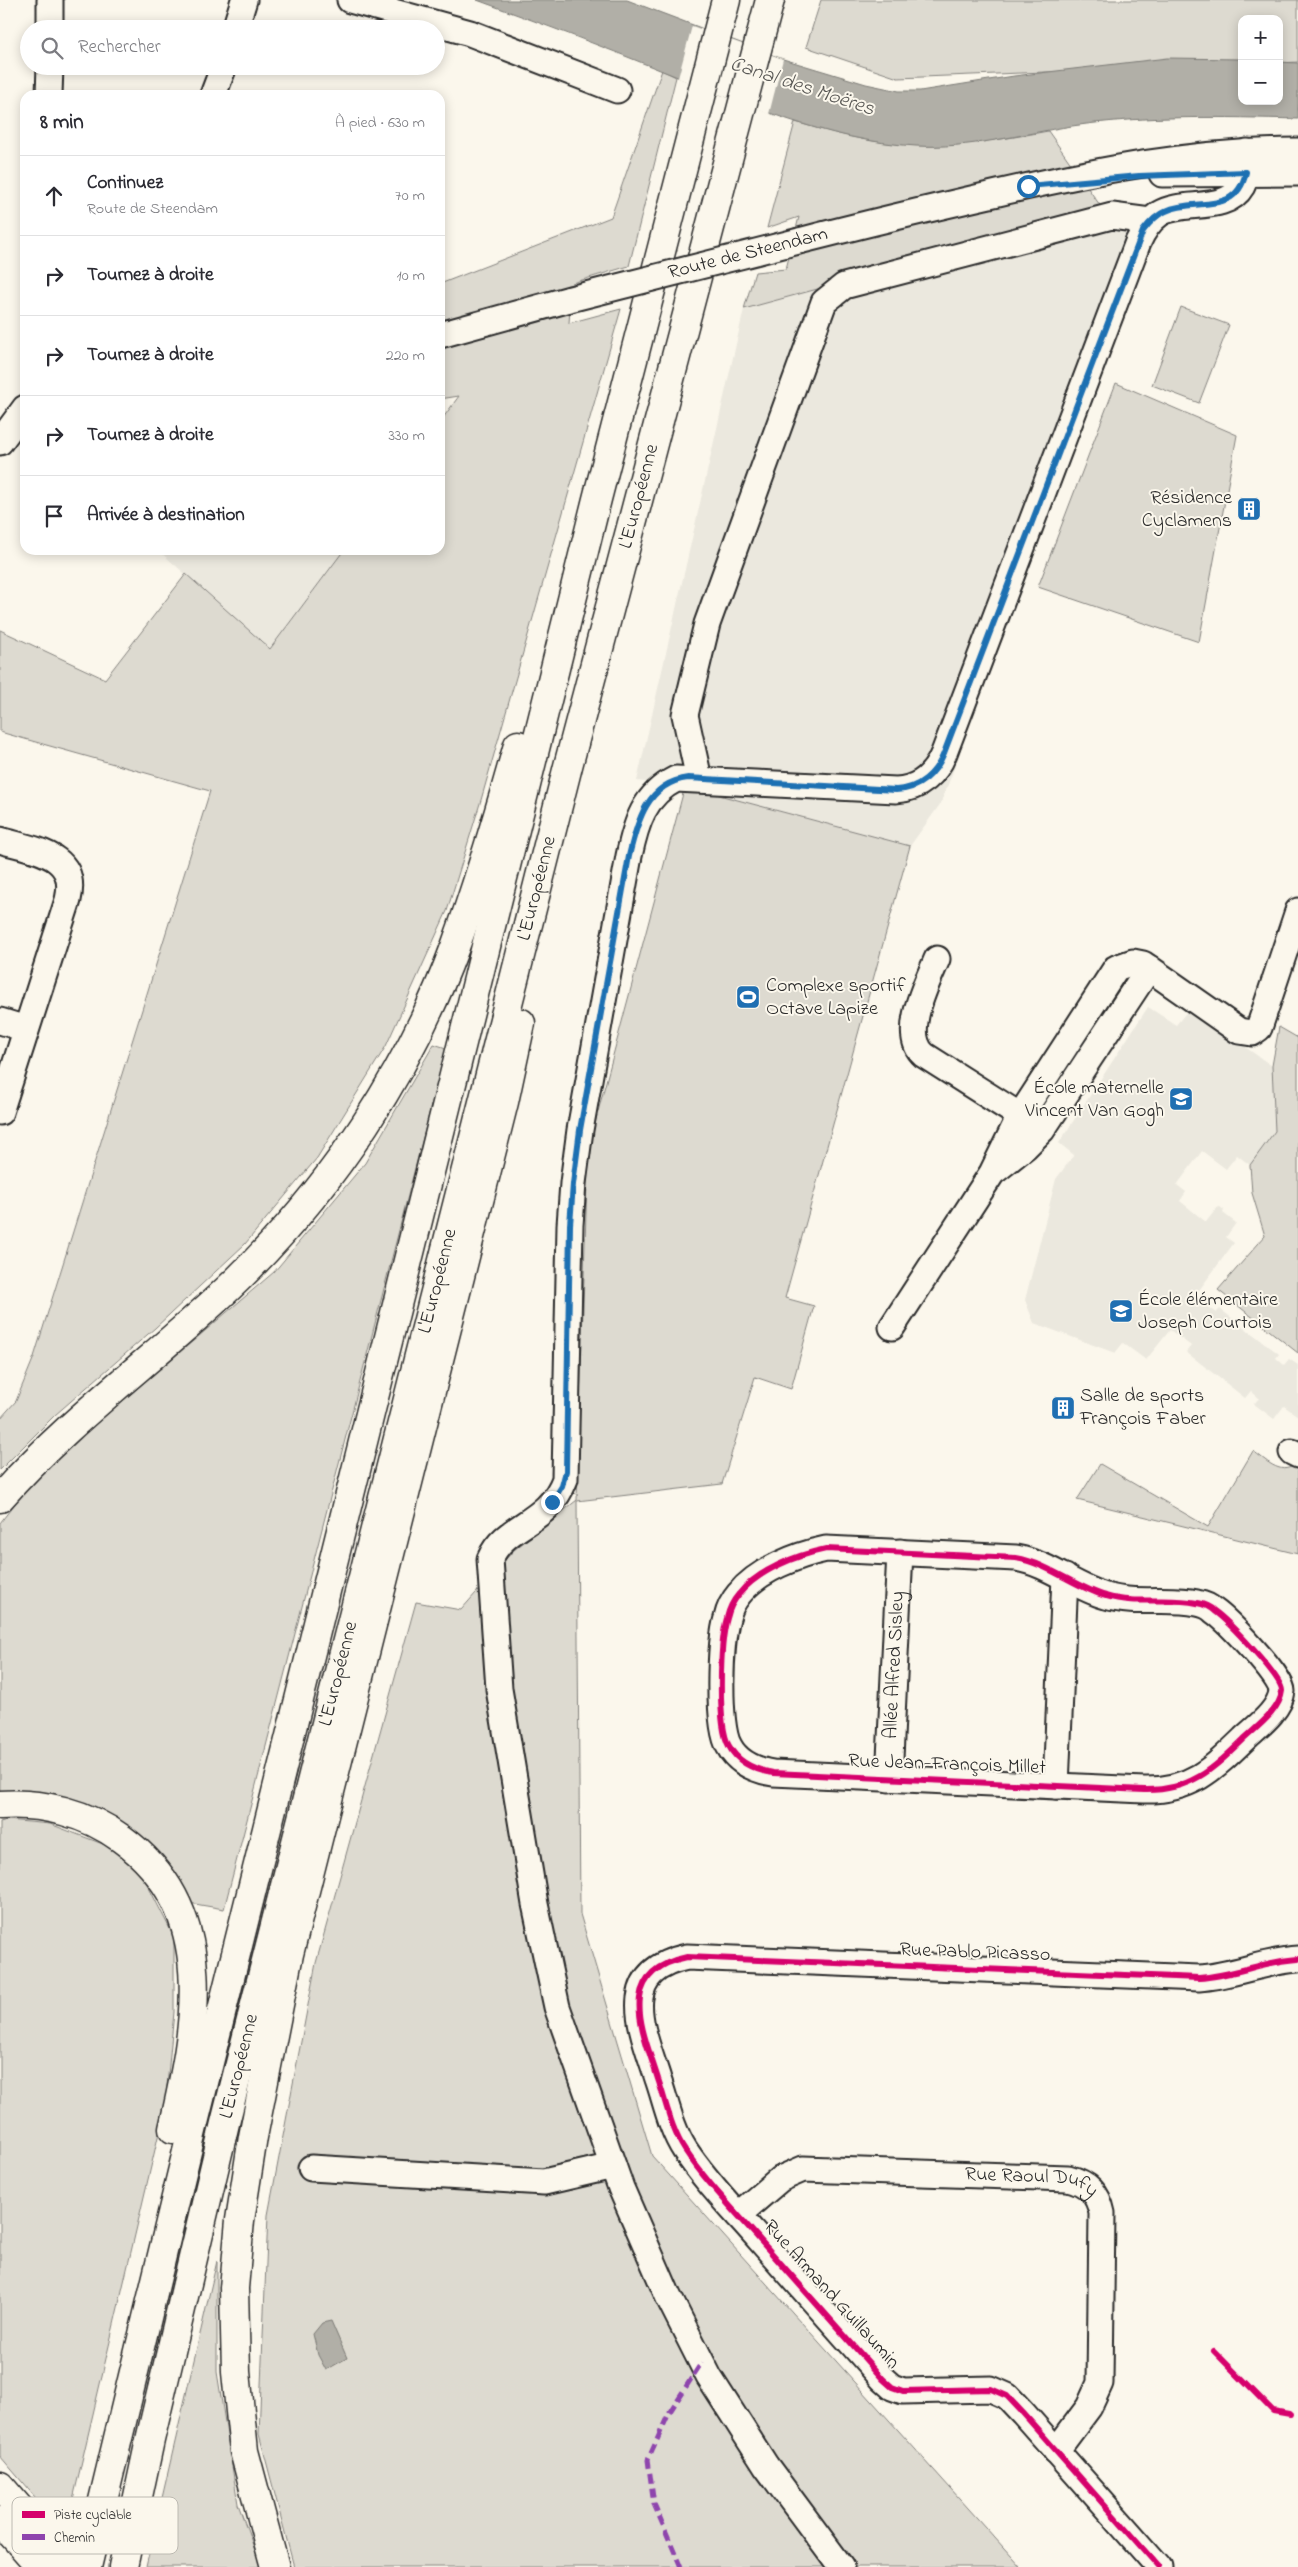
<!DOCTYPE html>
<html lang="fr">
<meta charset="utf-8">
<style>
body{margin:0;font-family:"Indie Flower",sans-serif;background:#f2f2f3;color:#2b2b33}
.controls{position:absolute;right:15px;top:15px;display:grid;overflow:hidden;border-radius:10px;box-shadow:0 2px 12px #0003}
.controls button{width:45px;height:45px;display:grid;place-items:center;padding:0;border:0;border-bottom:1px solid #e1e1e2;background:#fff;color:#2b2b33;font:25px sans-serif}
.stop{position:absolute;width:15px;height:15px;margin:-11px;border:4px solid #1f6fb2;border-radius:50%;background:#fff}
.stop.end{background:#1f6fb2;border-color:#fff;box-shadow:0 1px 5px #0008}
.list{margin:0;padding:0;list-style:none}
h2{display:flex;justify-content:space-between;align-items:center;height:65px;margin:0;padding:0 20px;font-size:21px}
h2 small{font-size:16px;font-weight:400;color:#7c7c81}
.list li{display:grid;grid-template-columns:32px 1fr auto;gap:15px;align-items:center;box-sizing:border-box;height:80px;padding:0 20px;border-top:1px solid #e1e1e2}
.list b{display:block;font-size:19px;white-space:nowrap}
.list p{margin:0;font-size:16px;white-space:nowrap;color:#7c7c81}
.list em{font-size:16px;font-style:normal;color:#7c7c81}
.icon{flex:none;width:28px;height:28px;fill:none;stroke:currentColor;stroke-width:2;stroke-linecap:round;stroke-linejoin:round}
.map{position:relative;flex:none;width:1298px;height:2567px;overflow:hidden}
.search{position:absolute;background:#fff;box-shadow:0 2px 12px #0003;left:20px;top:20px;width:425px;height:55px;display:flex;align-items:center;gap:12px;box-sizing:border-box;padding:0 18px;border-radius:28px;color:#7c7c81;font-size:19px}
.panel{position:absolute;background:#fff;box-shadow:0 2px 12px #0003;left:20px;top:90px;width:425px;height:465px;border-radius:15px}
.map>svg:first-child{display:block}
</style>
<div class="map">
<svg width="1298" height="2567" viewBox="0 0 1298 2567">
<rect width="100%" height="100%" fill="#fbf7ec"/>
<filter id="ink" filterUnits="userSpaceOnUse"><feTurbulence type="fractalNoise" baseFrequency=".02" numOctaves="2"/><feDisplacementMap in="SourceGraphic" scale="10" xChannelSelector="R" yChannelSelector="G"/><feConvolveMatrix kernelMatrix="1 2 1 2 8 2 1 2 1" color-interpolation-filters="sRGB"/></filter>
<g filter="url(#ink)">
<path fill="#ebe8de" d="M1133 203 1150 249 941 803 910 846 685 786 637 781 744 309Z
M158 550H344L270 649Z
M1148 1007 1176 1025 1190 1008 1272 1066 1275 1131 1250 1165 1237 1155 1226 1169 1202 1151 1177 1185 1186 1192 1180 1201 1206 1222 1217 1208 1220 1207 1224 1210 1223 1213 1236 1223 1226 1237 1234 1243 1194 1297 1216 1313 1220 1309 1279 1354 1276 1358 1284 1365 1289 1359 1298 1365V1416L1284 1406 1274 1419 1254 1404 1259 1398 1251 1391 1245 1398 1186 1352 1191 1346 1170 1330 1146 1360 1123 1343 1115 1353 1034 1323 1025 1300 1056 1179 1074 1155 1059 1143Z"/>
<path fill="#dddad0" stroke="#84827e" d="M821 0H1298V62L1279 63V19H1242V64L898 78 806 47Z
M662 70 676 77 629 266 572 283 569 323 621 309 481 800 447 911 386 1046 317 1158 245 1244 155 1328 55 1415 0 1470V1419L16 1401 34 1357 210 791 0 732V630L105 679 186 574 270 649 344 550H440V422L459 396 440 399V284L611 217Z
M795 122C821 129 847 137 874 141 933 150 990 142 1048 131L1104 211 744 309 755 272 786 269 799 217 767 228Z
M1181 307 1229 325 1199 403 1152 385Z
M1116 383 1237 435 1199 642 1038 587Z
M685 786 910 846 785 1298 814 1306 791 1389 755 1377 722 1484 577 1501 580 1914 652 2156 1021 2567H294L259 2434 268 2215 316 1963 416 1602 461 1610 514 1550 577 1500 588 1149Z
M1279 1027 1298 1038V1353L1218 1290 1265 1236 1252 1193 1250 1165 1275 1131 1272 1066Z
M434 1044 446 1048 224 1909 189 1903 168 1867 0 1794V1523L20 1497 70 1446 274 1272 365 1163Z
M1253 1451C1265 1459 1280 1476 1294 1465L1298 1467V1554L1077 1500 1100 1464 1208 1527Z
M7 1820 50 1824 108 1846 143 1876 174 1937V2012L165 2107 70 2512 58 2524 0 2456V1822Z
M217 2261V2372L238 2504 261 2567H146Z"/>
<path fill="#b1afa7" stroke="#7b7a75" d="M477 0H627L783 59 866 84 899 91H920L1014 76 1167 58 1242 59V101H1279V62L1298 63V119C1223 117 1147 115 1072 126 1021 134 969 149 916 146 826 141 743 103 660 70 599 45 538 22 477 0Z
M331 2321 347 2358 326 2370 318 2355 313 2334 322 2323Z"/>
<path fill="#fbf7ec" d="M692 26 783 59 769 114 678 78Z"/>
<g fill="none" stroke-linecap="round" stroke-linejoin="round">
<defs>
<g id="minor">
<path d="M50 0V29"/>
<path d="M350 0 470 33 617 90"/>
<path d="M235 29 244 0"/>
<path d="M49 95 50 66"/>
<path d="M213 95 224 66"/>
<path d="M1162 174 1298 173"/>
<path d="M799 241C865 224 932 208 998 193 1099 170 1194 151 1298 151"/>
<path d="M440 335 570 299"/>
<path d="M0 442 25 408"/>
<path d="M699 779 685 715 707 624 824 302 844 286 1112 216 1150 221"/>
<path d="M0 840C33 850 79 853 68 900L0 1112"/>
<path d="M937 959C927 983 900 1034 924 1055L1033 1124"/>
<path d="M0 1021 26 1029"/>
<path d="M996 1170 1025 1147 1042 1130 1149 968"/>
<path d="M892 1327 992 1173 1020 1116 1116 968 1133 962 1143 964 1239 1031 1252 1033 1259 1028 1298 911"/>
<path d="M1292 1452 1298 1455"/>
<path d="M826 1549 1016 1558C1050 1564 1074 1587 1106 1596 1135 1605 1168 1597 1197 1603 1203 1604 1210 1607 1214 1611 1227 1620 1283 1678 1282 1691 1280 1710 1258 1726 1245 1738 1213 1769 1191 1791 1144 1790L773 1773C755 1770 738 1763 729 1746 717 1726 720 1642 727 1618 729 1609 733 1601 739 1594 758 1570 797 1555 826 1549Z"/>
<path id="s1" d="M889 1779 900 1552"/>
<path d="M1056 1786 1065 1577"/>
<path d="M311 2168 544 2182 613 2166"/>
<path id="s2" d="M738 2215 780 2179 803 2169 1068 2178C1088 2183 1098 2193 1102 2213L1100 2383 1089 2407 1056 2451"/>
<path d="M841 2567 766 2466 709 2377 668 2296 621 2188 557 2007 535 1904 499 1689 490 1559C505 1523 548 1525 565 1479L570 1225 573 1183 580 1130 629 856C636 823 644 795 676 779L896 790C920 789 936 773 944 753L1138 242C1143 231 1149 221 1159 214 1182 199 1226 214 1242 186 1247 176 1247 163 1247 152"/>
<path d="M1159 2567 1023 2413 1007 2396 991 2389 903 2391 892 2387 883 2379C842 2333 801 2286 760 2240 735 2211 706 2182 685 2150 671 2129 666 2102 658 2079 643 2031 614 1972 687 1957L1199 1978C1233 1976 1264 1961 1298 1959"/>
</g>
<g id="highway">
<path d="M0 1498C71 1417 161 1354 238 1279 333 1186 409 1071 455 947 479 881 499 813 518 745"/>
<path d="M0 1805C43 1802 87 1813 122 1839 221 1911 196 2027 173 2129"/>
<path d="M0 2486 70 2567"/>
<path d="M0 2521 41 2567"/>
<path d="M87 2567 190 2139 597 499 726 0"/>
<path id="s3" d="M123 2567 150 2440 225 2123 568 766 770 0"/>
<path d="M275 2567 244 2451 236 2372 234 2288 240 2220 253 2137 289 1954 504 1102 521 1023"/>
</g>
</defs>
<use href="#minor" stroke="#2b2b2b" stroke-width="29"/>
<use href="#highway" stroke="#2b2b2b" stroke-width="31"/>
<use href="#minor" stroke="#fbf7ec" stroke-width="25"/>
<use href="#highway" stroke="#fbf7ec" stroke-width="28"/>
<defs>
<path id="minor-bridge" d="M570 299 799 241"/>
</defs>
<use href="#minor-bridge" stroke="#2b2b2b" stroke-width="29" stroke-linecap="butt"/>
<use href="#minor-bridge" stroke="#fbf7ec" stroke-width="25"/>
<path stroke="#8e44ad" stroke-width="5" stroke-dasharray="10 5" stroke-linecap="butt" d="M681 2567 654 2504 648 2460 669 2413 702 2362"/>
<defs>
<path id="cycleway" d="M826 1549 1016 1558C1050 1564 1074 1587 1106 1596 1135 1605 1168 1597 1197 1603 1203 1604 1210 1607 1214 1611 1227 1620 1283 1678 1282 1691 1280 1710 1258 1726 1245 1738 1213 1769 1191 1791 1144 1790L773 1773C755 1770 738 1763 729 1746 717 1726 720 1642 727 1618 729 1609 733 1601 739 1594 758 1570 797 1555 826 1549Z
M1214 2351 1273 2411 1290 2414
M1159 2567 1023 2413 1007 2396 991 2389 903 2391 892 2387 883 2379C842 2333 801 2286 760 2240 735 2211 706 2182 685 2150 671 2129 666 2102 658 2079 643 2031 614 1972 687 1957L1199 1978C1233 1976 1264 1961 1298 1959"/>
</defs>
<use href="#cycleway" stroke="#fbf7ec" stroke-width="9"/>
<use href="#cycleway" stroke="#d6006c" stroke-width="6"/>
</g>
</g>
<g fill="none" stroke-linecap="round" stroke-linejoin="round" filter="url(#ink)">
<path stroke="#1f6fb2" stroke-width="6" d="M552 1502 562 1486 566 1471 570 1225 573 1184 580 1130 629 856C637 822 647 783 688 778L896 790C920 789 936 773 944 753L1143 231C1149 223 1156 215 1166 211 1196 197 1236 217 1246 172L1139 176 1028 186"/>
</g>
<defs>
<symbol id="building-square" viewBox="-11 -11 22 22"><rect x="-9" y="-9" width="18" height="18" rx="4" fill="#1f6fb2" stroke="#fbf7ec"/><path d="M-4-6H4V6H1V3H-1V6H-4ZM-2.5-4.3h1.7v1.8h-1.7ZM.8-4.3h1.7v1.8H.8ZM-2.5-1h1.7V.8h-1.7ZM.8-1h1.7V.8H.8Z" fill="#fff"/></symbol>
<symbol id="stadium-square" viewBox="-11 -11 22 22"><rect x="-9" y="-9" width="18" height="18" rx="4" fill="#1f6fb2" stroke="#fbf7ec"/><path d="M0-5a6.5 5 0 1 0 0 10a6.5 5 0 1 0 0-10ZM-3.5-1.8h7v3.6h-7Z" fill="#fff"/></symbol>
<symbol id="school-square" viewBox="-11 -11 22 22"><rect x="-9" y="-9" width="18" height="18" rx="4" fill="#1f6fb2" stroke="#fbf7ec"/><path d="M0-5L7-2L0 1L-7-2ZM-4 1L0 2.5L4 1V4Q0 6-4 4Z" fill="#fff"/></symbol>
</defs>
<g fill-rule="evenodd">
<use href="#building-square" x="1235" y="495" width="28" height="28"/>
<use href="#stadium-square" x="734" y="983" width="28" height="28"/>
<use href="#school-square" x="1167" y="1085" width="28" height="28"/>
<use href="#school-square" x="1107" y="1297" width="28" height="28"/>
<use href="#building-square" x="1049" y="1394" width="28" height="28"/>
</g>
<g text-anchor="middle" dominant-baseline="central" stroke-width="4" stroke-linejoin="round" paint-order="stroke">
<g font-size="20" fill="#2b2b2b" stroke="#fbf7ec">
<text transform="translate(748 254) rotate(-14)">Route de Steendam</text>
<text stroke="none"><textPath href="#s3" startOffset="2134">L'Européenne</textPath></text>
<text stroke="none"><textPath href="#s3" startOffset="1729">L'Européenne</textPath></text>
<text stroke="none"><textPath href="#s3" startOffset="1324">L'Européenne</textPath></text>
<text stroke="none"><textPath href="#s1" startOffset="114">Allée Alfred Sisley</textPath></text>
<text stroke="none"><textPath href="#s3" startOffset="919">L'Européenne</textPath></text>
<text transform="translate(947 1765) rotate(2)">Rue Jean-François Millet</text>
<text transform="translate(975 1953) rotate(2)">Rue Pablo Picasso</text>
<text stroke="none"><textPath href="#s3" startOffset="514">L'Européenne</textPath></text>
<text stroke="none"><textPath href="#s2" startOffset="310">Rue Raoul Dufy</textPath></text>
<text transform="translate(831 2295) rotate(48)">Rue Armand Guillaumin</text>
</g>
<g font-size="20" fill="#2b2b2b" stroke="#fbf7ec" text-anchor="start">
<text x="1232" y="498" text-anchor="end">Résidence<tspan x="1232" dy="23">Cyclamens</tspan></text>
<text x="766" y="986">Complexe sportif<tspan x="766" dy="23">Octave Lapize</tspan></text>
<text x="1164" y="1088" text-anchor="end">École maternelle<tspan x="1164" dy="23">Vincent Van Gogh</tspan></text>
<text x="1138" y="1300">École élémentaire<tspan x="1138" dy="23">Joseph Courtois</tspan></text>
<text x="1080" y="1396">Salle de sports<tspan x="1080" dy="23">François Faber</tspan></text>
</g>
<g font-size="21" font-style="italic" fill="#5a5956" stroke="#fbf7ec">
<text transform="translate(802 87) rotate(18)">Canal des Moëres</text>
</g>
</g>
<rect x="12" y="2497" width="166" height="57" rx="8" fill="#fbf7ec" stroke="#bdbab2" stroke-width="1"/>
<rect x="22" y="2511" width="23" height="7" fill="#d6006c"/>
<rect x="22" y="2534" width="23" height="6" fill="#8e44ad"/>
<g font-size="14" fill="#2b2b2b">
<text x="54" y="2519">Piste cyclable</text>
<text x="54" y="2542">Chemin</text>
</g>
</svg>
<div class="controls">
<button>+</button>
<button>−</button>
</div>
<div class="stop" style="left:1028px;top:186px"></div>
<div class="stop end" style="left:552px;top:1502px"></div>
<div class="search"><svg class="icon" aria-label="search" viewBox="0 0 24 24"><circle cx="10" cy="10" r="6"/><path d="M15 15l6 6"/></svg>Rechercher</div>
<section class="panel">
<h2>8 min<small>À pied · 630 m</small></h2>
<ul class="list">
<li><svg class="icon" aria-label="ahead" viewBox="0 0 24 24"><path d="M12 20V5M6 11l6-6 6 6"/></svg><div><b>Continuez</b><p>Route de Steendam</p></div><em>70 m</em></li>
<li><svg class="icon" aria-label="right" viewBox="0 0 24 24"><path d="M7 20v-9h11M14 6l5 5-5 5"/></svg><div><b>Tournez à droite</b></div><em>10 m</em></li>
<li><svg class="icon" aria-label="right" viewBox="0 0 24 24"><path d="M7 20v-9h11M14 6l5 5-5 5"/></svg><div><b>Tournez à droite</b></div><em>220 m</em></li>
<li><svg class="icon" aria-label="right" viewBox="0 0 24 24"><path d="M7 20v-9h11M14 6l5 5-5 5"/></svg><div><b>Tournez à droite</b></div><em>330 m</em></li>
<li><svg class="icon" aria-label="arrive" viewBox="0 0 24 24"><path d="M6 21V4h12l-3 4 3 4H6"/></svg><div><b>Arrivée à destination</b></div></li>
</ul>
</section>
</div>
